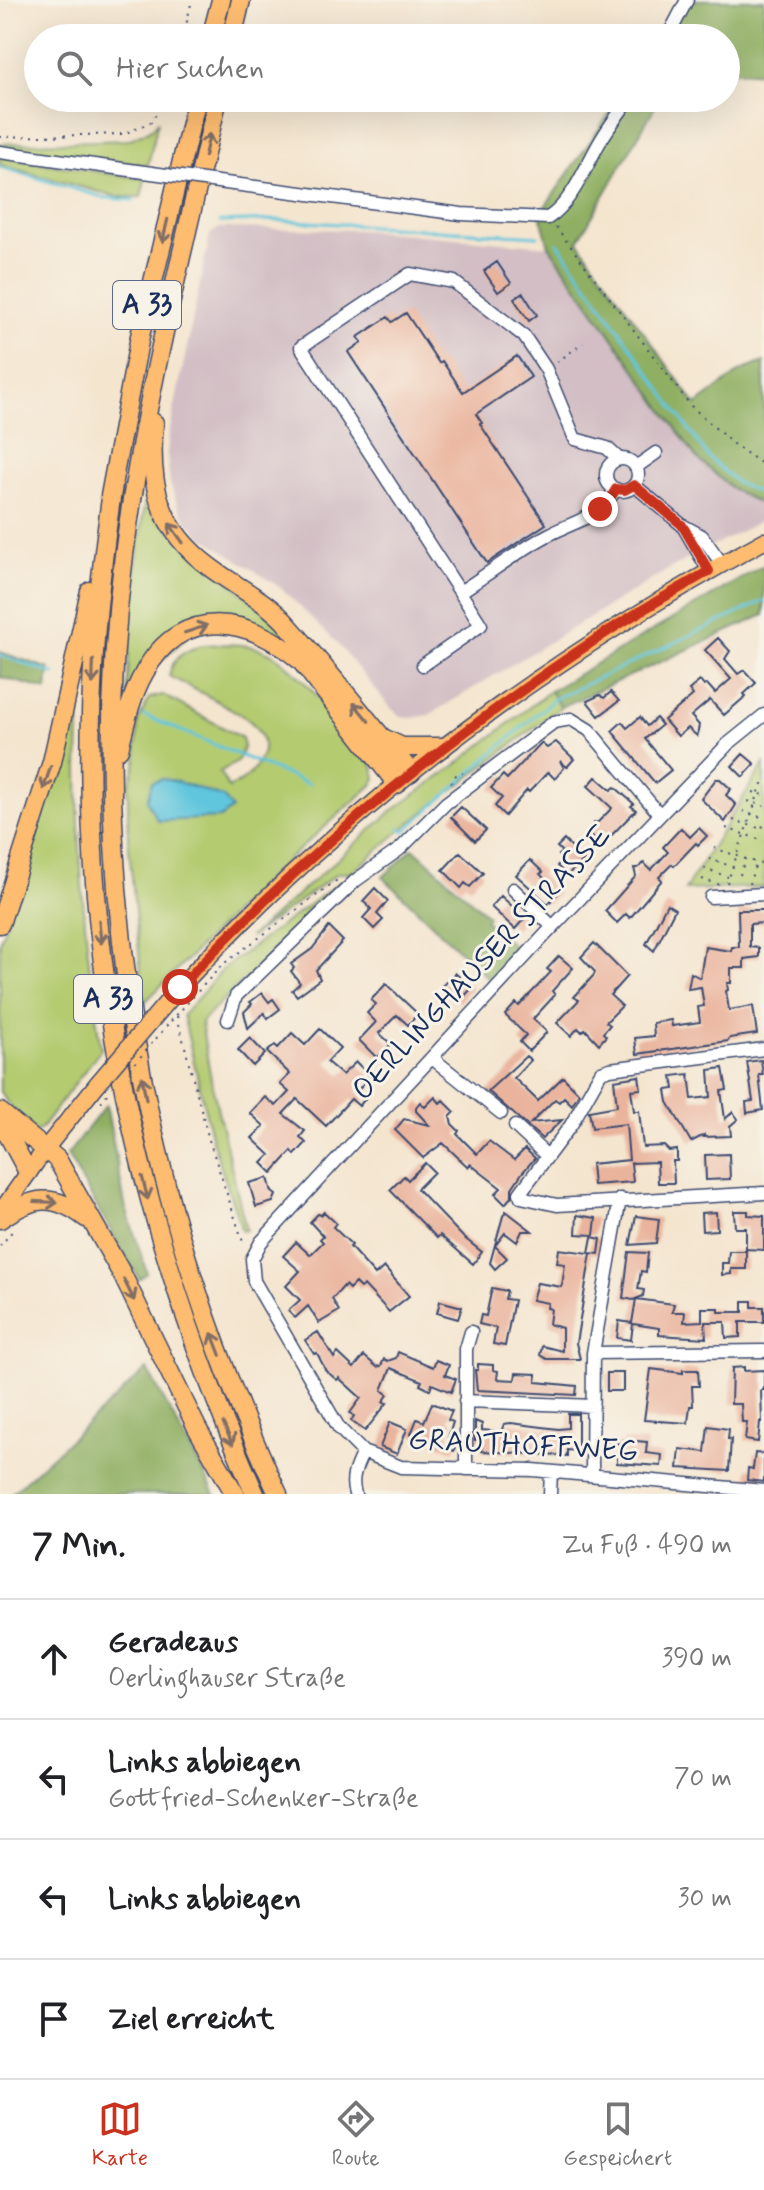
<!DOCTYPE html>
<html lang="de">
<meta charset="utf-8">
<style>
body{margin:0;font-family:Mynerve,sans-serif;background:#f6f6f6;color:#202124}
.stop{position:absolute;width:24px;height:24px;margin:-18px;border:6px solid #c8321e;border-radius:50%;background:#fff}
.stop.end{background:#c8321e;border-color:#fff;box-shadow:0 2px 8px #0008}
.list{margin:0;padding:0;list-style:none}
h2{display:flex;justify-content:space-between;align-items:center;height:104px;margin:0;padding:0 32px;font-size:34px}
h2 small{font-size:26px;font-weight:400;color:#757577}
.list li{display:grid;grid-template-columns:52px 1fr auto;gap:24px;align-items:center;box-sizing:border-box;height:120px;padding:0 32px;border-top:2px solid #e0e0e0}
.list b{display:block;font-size:30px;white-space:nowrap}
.list p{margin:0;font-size:26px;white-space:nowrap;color:#757577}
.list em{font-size:26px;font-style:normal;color:#757577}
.icon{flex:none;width:44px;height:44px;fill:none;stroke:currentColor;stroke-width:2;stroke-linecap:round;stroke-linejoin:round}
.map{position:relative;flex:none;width:764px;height:1494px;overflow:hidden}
.search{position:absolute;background:#fff;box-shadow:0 8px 32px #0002;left:24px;right:24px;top:24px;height:88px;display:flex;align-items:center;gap:20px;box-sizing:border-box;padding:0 28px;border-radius:44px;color:#757577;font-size:30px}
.sheet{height:584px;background:#fff}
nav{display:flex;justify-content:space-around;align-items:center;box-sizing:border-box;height:112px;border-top:2px solid #e0e0e0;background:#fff;font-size:22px;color:#757577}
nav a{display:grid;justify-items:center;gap:4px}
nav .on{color:#c8321e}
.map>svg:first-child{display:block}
</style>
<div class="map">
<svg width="764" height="1494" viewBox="0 0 764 1494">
<rect width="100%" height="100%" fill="#f7f3e8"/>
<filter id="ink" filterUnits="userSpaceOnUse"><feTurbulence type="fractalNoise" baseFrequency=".0125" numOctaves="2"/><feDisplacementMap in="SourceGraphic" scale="16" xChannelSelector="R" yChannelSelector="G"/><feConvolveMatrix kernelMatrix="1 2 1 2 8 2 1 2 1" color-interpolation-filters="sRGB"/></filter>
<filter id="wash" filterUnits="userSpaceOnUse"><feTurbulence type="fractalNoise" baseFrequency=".006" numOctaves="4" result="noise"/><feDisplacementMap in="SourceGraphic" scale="32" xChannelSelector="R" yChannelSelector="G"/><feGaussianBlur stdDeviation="1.8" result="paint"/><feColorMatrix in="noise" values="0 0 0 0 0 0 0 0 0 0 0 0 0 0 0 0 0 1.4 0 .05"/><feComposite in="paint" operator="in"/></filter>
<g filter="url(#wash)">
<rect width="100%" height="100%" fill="#f4e5cf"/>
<path fill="#d2bec4" d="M219 228 360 230 549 246 696 457 732 489 764 506V519L671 568 429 715 411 718 401 717 390 707 336 642 281 588 200 535 186 520 178 506 170 483 167 454 169 435 210 234Z"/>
<path fill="#b4cb6f" stroke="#687d66" stroke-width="2" d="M158 121 148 165 0 147V144L128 140 152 129Z
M0 157 145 179 141 197H118L0 165Z
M147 486 159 520 277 623 298 652 204 621 127 693 133 588Z
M202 645C225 644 249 642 270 653 300 668 349 736 372 763L376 778 372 785 275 871 144 1003 128 837V787L136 763 138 722 149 698 163 695 242 738 244 747 237 762 220 772 228 788C244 781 253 774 260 759 267 746 262 734 253 724 241 711 187 686 169 676 173 657 184 651 202 645Z
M550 691 561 707 402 829 351 873H338L250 937 392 811 456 765Z
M75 696 80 697C74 815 82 932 101 1049L40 1130 35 1131 19 1119 0 1092V942L41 818Z
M764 764V887L685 890Z
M340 882 342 885 201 1022 212 1085 246 1230 242 1231 212 1140 183 1015 224 968Z"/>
<path fill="#8faf62" stroke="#556f60" stroke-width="2" d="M680 0H764V73L726 70V38H658Z
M620 98H660L578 241 696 405 741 371 764 362V506L732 489 696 457 549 246 540 214Z
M764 565V615L561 707 550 691Z
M0 652 49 669 47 690 0 677Z
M413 848 488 916 485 920 520 952 492 982 383 877Z
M106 1105 125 1205 147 1273 139 1279 67 1155Z
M147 1369 215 1494H11Z"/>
<path fill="#60c6dd" stroke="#3e7a9e" stroke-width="2" d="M162 779C184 781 202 791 223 797L232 809 220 818 158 821 147 801 152 782Z"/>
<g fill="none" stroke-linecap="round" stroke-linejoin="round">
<path stroke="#60c6dd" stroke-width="3" d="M0 167 105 198 134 200
M220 222 274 220 538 236
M558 243 709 458 737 483 764 495
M0 655 54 674
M143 715 309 784
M400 828 405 831 554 699 764 601"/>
</g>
<g id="blocks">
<path fill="#eab39c" d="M497 262 511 283 498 292 484 271Z
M523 293 537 315 529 321 514 299Z
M406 313 439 363 442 361 463 392 517 356 531 377 476 414 482 423 480 424 546 524 487 563 348 352 362 342 358 337 388 317 392 322Z
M718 638 730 651 725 659 738 674 744 670 756 683 744 694 746 696 724 715 710 700 691 716 699 725 697 736 688 728 678 736 664 720 693 695 689 690 700 681 704 686 707 684 715 693 731 679 705 650Z
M611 692 619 701 599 716 587 701 600 695 604 698Z
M640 717 647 726 656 718 662 725 645 739 671 770 655 783 612 731 622 722 627 728Z
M556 742 574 759 567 767 560 761 564 768 555 779 548 772 529 792 527 790 505 816 495 806 502 798 491 788 503 775 507 779 541 743 547 748Z
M743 754 755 764 743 777 732 766Z
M596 777 611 790 615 787 634 804 631 806 636 810 601 846 588 833 594 823 598 822 612 808 588 786Z
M716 779H720L731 789 726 795 736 805 725 822 701 799Z
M461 807 486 830 475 841 451 817Z
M681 828 690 837 699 828 707 836 698 845 696 843 674 866 672 864 659 877 662 880 630 918 626 914 617 923 605 911 636 876 634 868H638L644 863 651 870 668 852 663 847Z
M564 840 584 860 567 875 557 866 563 860 558 855 562 852 557 847Z
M460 852 483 873 470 887 465 883 461 888 443 870Z
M530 860 543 872 540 874 558 893 548 904 516 875Z
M375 888 388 901 377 914 383 920 374 929 363 918 371 909 363 901Z
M501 896 525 918 515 929 491 907Z
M667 904 675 909 654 951 646 944Z
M738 910H764V923L750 924V947L759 948V957L744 959V968H731V983H727L728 990 726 991 729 1010 753 1006 757 1034 730 1038 728 1041 637 1054 635 1038 654 1036 653 1023 671 1020 672 1026 700 1022 698 1007 704 1006 701 987 688 989 691 973 700 978 705 947 731 951 732 947H739Z
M329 927 343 941 316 970 320 979 297 996 292 990 300 983 291 971 294 968 291 964 312 949Z
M594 943 627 976 610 995 622 1006 606 1022 610 1025 603 1033 606 1036 599 1044 585 1029 582 1032 578 1028 571 1036 557 1023 579 1000 574 997 594 975 595 972 581 957Z
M559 956 573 968 552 991 555 995 533 1019 547 1032 529 1051 520 1042 526 1035 505 1015 516 1003 519 1006 551 972 547 969Z
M455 973 472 988 459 1002 442 986Z
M386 984 418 1014 408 1025 397 1015 379 1033 391 1044 377 1058 359 1040 376 1022 367 1013 376 1004 371 1000Z
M262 993 269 1002 273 999 280 1009 268 1018 264 1013 248 1028 244 1012 252 1004 250 1002Z
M320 1029 340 1048 327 1062 342 1075 356 1062 370 1076 357 1091 365 1099 359 1106 351 1099 326 1126 297 1099 283 1114 305 1131 300 1137 306 1143 295 1155 292 1151 272 1173 262 1163 270 1155 252 1138 264 1126 250 1113 265 1097 276 1106 289 1092 280 1084 290 1074 267 1052 275 1045 278 1048 292 1033 305 1045Z
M250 1038 265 1054 253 1066 238 1050Z
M526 1056 531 1060 514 1078 538 1101 563 1077 579 1093 572 1105 564 1097 559 1102 555 1099 531 1123 562 1120 542 1139 488 1091Z
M761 1060 763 1075H759L763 1110 747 1113 746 1102 753 1101 747 1062Z
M723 1068 727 1090 721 1091 725 1119 733 1112 738 1119 730 1126 731 1136 704 1137V1135L691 1142 668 1102 666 1090 674 1089 672 1076 689 1074 692 1099 711 1097 709 1070Z
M639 1076 641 1089 631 1090 634 1111H639L643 1147 664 1146 669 1151 677 1150V1161H673L674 1183H658L657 1162 631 1163 633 1182 593 1185 591 1164 629 1160 626 1124 592 1128 589 1111 617 1106 614 1080Z
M435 1097 440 1103 443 1100 455 1112 450 1117 452 1124 459 1131 457 1134 477 1154 489 1141 514 1160 525 1149 535 1158 522 1173 512 1188V1196L505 1204 495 1194 501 1188 470 1164 468 1167 443 1143 423 1158 395 1130 404 1119 429 1125 416 1111V1107L420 1102 425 1107Z
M729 1154 730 1179 706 1180 705 1155Z
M425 1163 434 1172 417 1189 463 1237 482 1252 473 1264 440 1235 437 1238 390 1190 404 1176 408 1180Z
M268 1178 272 1192 276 1195 273 1202 256 1207 249 1183Z
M506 1211 532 1231H522L517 1242 505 1233 495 1246 507 1258 495 1269 490 1263 503 1216Z
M734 1211H748V1215L764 1216V1250L746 1249V1228H735Z
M324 1212 336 1223 333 1227 352 1245 350 1247 375 1275 384 1267 409 1296 389 1312 364 1285 360 1288 355 1283 349 1289 345 1285 332 1299 339 1311 319 1323 308 1306 295 1318 288 1311 300 1300 286 1286 300 1271 283 1256 296 1242 310 1255 323 1242 320 1239 323 1236 310 1222 318 1214 321 1215Z
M716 1212 717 1230 702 1231 701 1213Z
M577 1215 596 1218 594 1235 576 1234Z
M636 1216 659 1219 656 1243 630 1245Z
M592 1237 601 1239 599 1254 591 1253 576 1343 580 1359H547L540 1355 542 1346 562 1351V1328L549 1324 551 1309 547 1308 548 1303 532 1300 537 1283 562 1287 565 1264 557 1263 559 1249 589 1253Z
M729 1251H746V1269H731V1274L722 1275V1263H728Z
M629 1252 648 1253 646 1272 641 1271 638 1289 644 1290 643 1296 633 1300 623 1298Z
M492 1288 507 1291 505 1299 514 1300 505 1346 493 1344 496 1328 479 1324 481 1315 486 1316Z
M636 1299 674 1304 672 1312H685L684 1322 702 1321V1308H719V1312H743V1301H752V1307H764V1322H740V1337L726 1338 725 1322H705L706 1338 659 1335V1328L633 1324 631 1340 617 1338 619 1321 632 1323Z
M440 1301 462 1307 458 1319 437 1313Z
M318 1332 334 1358 338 1353 354 1368 364 1356 377 1367 381 1366 384 1359 388 1361 396 1358 398 1352 433 1367 436 1360 449 1365 445 1375 456 1379 451 1392 432 1384 430 1390 420 1385 422 1381 391 1368 382 1390 388 1395 383 1402 387 1403 365 1431 351 1421 354 1416 350 1413 361 1398 339 1378 337 1380 326 1371 317 1353 314 1354 305 1340Z
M478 1364 493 1365V1370L498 1371 497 1379 515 1380 516 1373 536 1374V1382L577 1386 576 1395 477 1390 475 1370H478Z
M744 1367V1371L764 1370V1390H761L762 1422H760L758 1442 745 1440 747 1422H742L741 1404H731L732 1368Z
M651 1369 683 1373V1370H698L699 1386H692L693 1406H690L688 1423 644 1420Z
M607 1373H623V1391H607Z
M432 1403 452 1411 448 1420 453 1422 448 1438 457 1442 454 1451 411 1434 417 1419 424 1422Z
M568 1414H578V1451L567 1450V1456L482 1451V1440H475V1421L482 1424V1430L501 1432 504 1424 511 1423 558 1429 568 1428Z
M390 1422 407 1429 397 1454 380 1447Z
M708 1426 729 1429 728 1439H731L729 1471 678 1468 680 1449 705 1452Z
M624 1440 647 1442 646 1453 662 1455 661 1466 617 1463V1457L603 1456 605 1442 623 1444Z
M755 1453 764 1454V1482L747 1480 748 1468 753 1469Z"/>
</g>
</g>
<g filter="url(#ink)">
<use href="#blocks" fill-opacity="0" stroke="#3c4a6f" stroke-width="2"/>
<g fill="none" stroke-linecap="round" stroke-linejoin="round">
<defs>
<path id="minor" d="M667 38 687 0
M0 152 137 171
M233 184 461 214 548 218C573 202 586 165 601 140 610 125 620 112 630 98
M606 475a16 16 0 1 1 32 0a16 16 0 1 1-32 0Z
M636 467 656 453
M634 485 682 525 702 536 722 564
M616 489C597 519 578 520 550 534 519 550 490 573 460 592L301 347 410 274 454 282 524 336 546 369 575 439 607 448 619 459
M684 528 709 571
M423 665 481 625 460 592
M764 715 728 744 546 934 261 1242 252 1259 254 1281 339 1428 363 1452 401 1467 533 1470 764 1491
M513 889 553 927
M711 897 764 894
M228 1020 236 996 355 881 400 849 446 803 554 722 571 719 589 730 660 815
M764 1049 610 1069 601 1072 571 1125 520 1193 521 1197 557 1205 764 1193
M432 1058 501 1113
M515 1126 547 1156
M593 1353 764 1351
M465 1401 593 1406
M466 1469V1349L471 1332
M592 1474 593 1353 620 1199
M355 1494C350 1478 356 1467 363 1452
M550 1494 551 1472"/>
<path id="major" d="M180 987C346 806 548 658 764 541
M0 1213 46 1148 98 1083"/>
<path id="highway" d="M211 38 221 0
M232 38 241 0
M218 98C183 250 144 401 124 555 92 804 123 1078 205 1314 226 1375 251 1435 278 1494
M154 423C148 485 159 530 211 568 235 586 265 600 285 622 329 671 369 723 411 772
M113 484C105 540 98 596 94 652 74 944 137 1228 255 1494
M110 496 140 336 197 98
M383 738 402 747H443
M119 749C125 724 131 696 144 673 182 603 250 617 301 661L397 784
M0 924 52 762 90 591
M0 1112 57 1159 122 1274 197 1428 235 1494
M1 1114 6 1131 28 1172
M0 1219C32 1197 53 1192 86 1218"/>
</defs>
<use href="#minor" stroke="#3c4a6f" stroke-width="15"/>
<use href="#major" stroke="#3c4a6f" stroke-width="19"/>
<use href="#highway" stroke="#3c4a6f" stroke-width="21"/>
<path stroke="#3c4a6f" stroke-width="2" stroke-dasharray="2 6" stroke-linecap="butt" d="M183 38 192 0
M0 137 124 134 151 122 166 98
M556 227 691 406 733 444 764 465
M557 362 583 343
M451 783 456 775 463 773
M753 792 764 795
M748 801 764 806
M743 811 764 818
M733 820 762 829 764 821
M726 828 764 841
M714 848 764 865
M709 859 731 866
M704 868 728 877
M740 875 745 859
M702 879 720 885
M727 883 764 778
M749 884 756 863
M177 1016 209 1140 244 1245
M171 1021 222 965 340 878
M0 1246 15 1228"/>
<use href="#minor" stroke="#fff" stroke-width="12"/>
<use href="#major" stroke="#fdbc70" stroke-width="16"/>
<use href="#highway" stroke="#fdbc70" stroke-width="18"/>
<defs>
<path id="minor-bridge" d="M137 171 233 184"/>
<path id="major-bridge" d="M98 1083 180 987"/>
</defs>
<use href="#minor-bridge" stroke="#3c4a6f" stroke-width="15" stroke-linecap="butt"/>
<use href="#major-bridge" stroke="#3c4a6f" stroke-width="19" stroke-linecap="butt"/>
<path stroke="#3c4a6f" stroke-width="2" stroke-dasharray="2 6" stroke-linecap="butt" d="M130 1069 171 1021
M101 1102 107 1094"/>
<use href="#minor-bridge" stroke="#fff" stroke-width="12"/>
<use href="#major-bridge" stroke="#fdbc70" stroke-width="16"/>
</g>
<defs><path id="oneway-shaft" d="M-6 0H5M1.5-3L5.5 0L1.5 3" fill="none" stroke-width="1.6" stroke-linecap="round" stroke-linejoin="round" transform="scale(2)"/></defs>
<g stroke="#816e66">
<use href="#oneway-shaft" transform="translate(207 145) rotate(-77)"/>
<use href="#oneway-shaft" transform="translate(165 231) rotate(103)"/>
<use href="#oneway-shaft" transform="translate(176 533) rotate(-126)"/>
<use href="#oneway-shaft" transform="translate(196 629) rotate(-18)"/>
<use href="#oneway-shaft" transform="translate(93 672) rotate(92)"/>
<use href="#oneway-shaft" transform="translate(361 712) rotate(-130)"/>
<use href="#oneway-shaft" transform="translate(47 778) rotate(108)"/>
<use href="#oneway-shaft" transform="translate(100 932) rotate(84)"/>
<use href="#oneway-shaft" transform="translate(144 1088) rotate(-100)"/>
<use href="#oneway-shaft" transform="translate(145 1188) rotate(76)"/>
<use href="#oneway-shaft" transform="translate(46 1202) rotate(3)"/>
<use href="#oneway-shaft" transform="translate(129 1290) rotate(64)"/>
<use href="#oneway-shaft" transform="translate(216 1344) rotate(-111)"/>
<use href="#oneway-shaft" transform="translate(228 1434) rotate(66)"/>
</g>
</g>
<g fill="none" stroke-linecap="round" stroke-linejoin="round" filter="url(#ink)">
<path stroke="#c8321e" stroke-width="10" d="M180 987C305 851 450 736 604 634 638 611 674 592 709 571L682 525 634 485 625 490 616 489 607 504 600 509"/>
</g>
<g text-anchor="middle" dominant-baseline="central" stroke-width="6" stroke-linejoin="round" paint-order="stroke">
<g fill="#f7f3e8" stroke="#5d6a87" stroke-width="2">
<rect x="113" y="281" width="68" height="48" rx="6"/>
<rect x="74" y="975" width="68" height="48" rx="6"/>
</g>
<g font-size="28" font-weight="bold" fill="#1b2f5e">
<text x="147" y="305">A 33</text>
<text x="108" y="999">A 33</text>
</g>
<g font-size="30" fill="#1b2f5e" stroke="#f7f3e8">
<text transform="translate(482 963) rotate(-47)">OERLINGHAUSER STRASSE</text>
<text transform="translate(523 1446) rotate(3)">GRAUTHOFFWEG</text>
</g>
</g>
</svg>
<div class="stop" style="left:180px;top:987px"></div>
<div class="stop end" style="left:600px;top:509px"></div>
<div class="search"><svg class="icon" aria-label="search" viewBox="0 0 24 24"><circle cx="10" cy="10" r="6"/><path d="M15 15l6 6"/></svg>Hier suchen</div>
</div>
<section class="sheet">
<h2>7 Min.<small>Zu Fuß · 490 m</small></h2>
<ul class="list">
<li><svg class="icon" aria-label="ahead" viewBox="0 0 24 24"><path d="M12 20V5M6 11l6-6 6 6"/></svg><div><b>Geradeaus</b><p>Oerlinghauser Straße</p></div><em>390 m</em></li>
<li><svg class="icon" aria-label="left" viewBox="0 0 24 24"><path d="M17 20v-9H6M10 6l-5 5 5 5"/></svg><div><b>Links abbiegen</b><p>Gottfried-Schenker-Straße</p></div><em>70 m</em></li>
<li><svg class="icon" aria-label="left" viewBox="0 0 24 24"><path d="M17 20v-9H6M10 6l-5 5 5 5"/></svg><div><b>Links abbiegen</b></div><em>30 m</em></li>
<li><svg class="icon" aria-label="arrive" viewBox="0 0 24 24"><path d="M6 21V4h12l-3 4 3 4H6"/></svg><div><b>Ziel erreicht</b></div></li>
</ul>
</section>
<nav>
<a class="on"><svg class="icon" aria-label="map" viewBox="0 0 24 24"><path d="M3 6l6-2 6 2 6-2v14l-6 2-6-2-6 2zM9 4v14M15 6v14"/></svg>Karte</a>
<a><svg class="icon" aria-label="directions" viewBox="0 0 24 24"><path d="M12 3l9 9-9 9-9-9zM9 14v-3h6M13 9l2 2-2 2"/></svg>Route</a>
<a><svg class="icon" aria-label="saved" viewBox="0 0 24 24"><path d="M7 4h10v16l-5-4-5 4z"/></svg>Gespeichert</a>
</nav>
